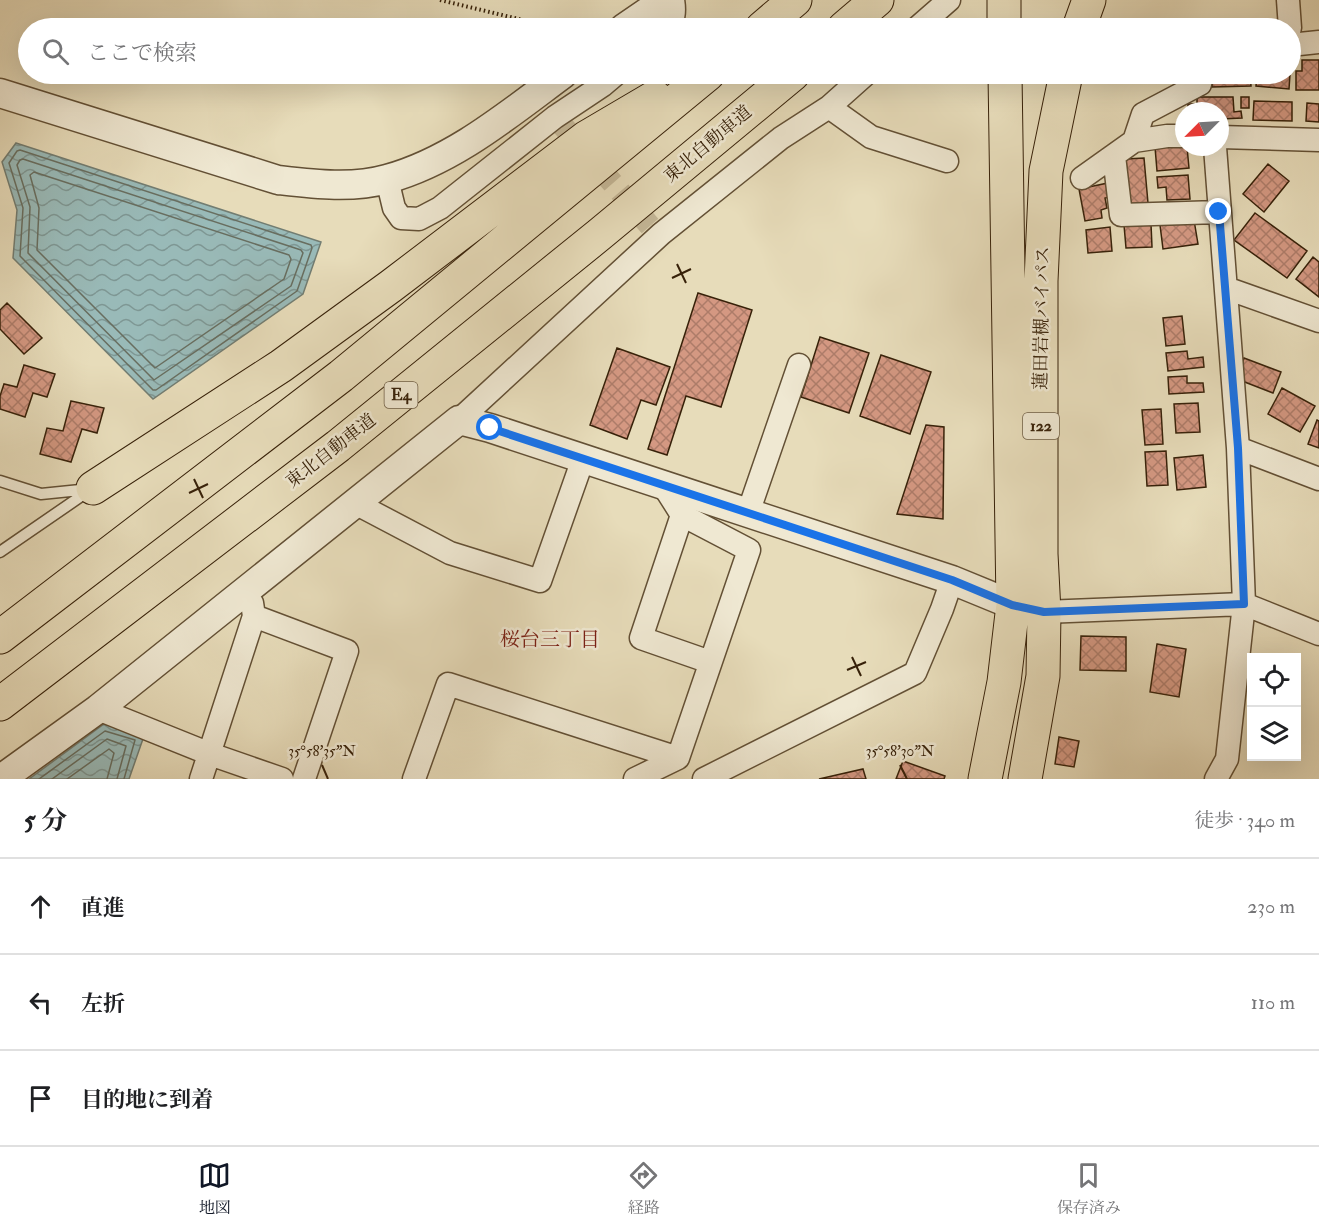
<!DOCTYPE html>
<html lang="ja">
<meta charset="utf-8">
<style>
body{margin:0;font-family:"IM FELL Double Pica","Noto Serif JP",serif;background:#f2f2f2;color:#202124}
.controls{position:absolute;right:18px;bottom:18px;display:grid;overflow:hidden;border-radius:0px;box-shadow:0 6px 24px #0002}
.controls button{width:54px;height:54px;display:grid;place-items:center;padding:0;border:0;border-bottom:2px solid #e0e0e0;background:#fff;color:#202124;font:30px sans-serif}
.compass{position:absolute;left:1175px;top:102px;width:54px;height:54px;border-radius:50%;background:#fff;box-shadow:0 6px 24px #0002;rotate:246deg}
.stop{position:absolute;width:18px;height:18px;margin:-14px;border:4px solid #1a73e8;border-radius:50%;background:#fff}
.stop.end{background:#1a73e8;border-color:#fff;box-shadow:0 2px 6px #0008}
.list{margin:0;padding:0;list-style:none}
h2{display:flex;justify-content:space-between;align-items:center;height:78px;margin:0;padding:0 24px;font-size:26px}
h2 small{font-size:20px;font-weight:400;color:#757577}
.list li{display:grid;grid-template-columns:39px 1fr auto;gap:18px;align-items:center;box-sizing:border-box;height:96px;padding:0 24px;border-top:2px solid #e0e0e0}
.list b{display:block;font-size:22px;white-space:nowrap}
.list em{font-size:20px;font-style:normal;color:#757577}
.icon{flex:none;width:33px;height:33px;fill:none;stroke:currentColor;stroke-width:2;stroke-linecap:round;stroke-linejoin:round}
.map{position:relative;flex:none;width:1319px;height:779px;overflow:hidden}
.search{position:absolute;background:#fff;box-shadow:0 6px 24px #0002;left:18px;right:18px;top:18px;height:66px;display:flex;align-items:center;gap:15px;box-sizing:border-box;padding:0 21px;border-radius:33px;color:#757577;font-size:22px}
.sheet{height:366px;background:#fff}
nav{display:flex;justify-content:space-around;align-items:center;box-sizing:border-box;height:84px;border-top:2px solid #e0e0e0;background:#fff;font-size:16px;color:#757577}
nav a{display:grid;justify-items:center;gap:3px}
nav .on{color:#111827}
.map>svg:first-child{display:block}
</style>
<div class="map">
<svg width="1319" height="779" viewBox="0 0 1319 779">
<defs>
<pattern id="water-waves" width="16" height="10" patternUnits="userSpaceOnUse" patternTransform="scale(1.5)"><rect width="16" height="10" fill="#99bab8"/><path d="M0 5q4-4 8 0t8 0" fill="none" stroke="#7e9794"/></pattern>
<pattern id="building-cross-hatch" width="8" height="8" patternUnits="userSpaceOnUse" patternTransform="scale(1.5)"><rect width="8" height="8" fill="#d49882"/><path d="M0 0l8 8M0 8l8-8" fill="none" stroke="#ad7c69"/></pattern>
</defs>
<rect width="100%" height="100%" fill="#e7dcba"/>
<filter id="stains"><feTurbulence type="fractalNoise" baseFrequency=".00333" numOctaves="4"/><feColorMatrix values="0 0 0 0 .2 0 0 0 0 .09 0 0 0 0 .02 0 0 0 .5 -.17"/></filter>
<radialGradient id="worn" r=".72"><stop offset=".6" stop-color="#630" stop-opacity="0"/><stop offset="1" stop-color="#630" stop-opacity=".3"/></radialGradient>
<path fill="url(#water-waves)" stroke="#727d72" stroke-width="1.5" d="M16 143 321 242 303 294 153 399 13 258 17 210 2 162Z
M104 724 144 736 129 779H29Z"/>
<g fill="none" stroke-linecap="round" stroke-linejoin="round">
<path stroke="#686e60" stroke-width="1.5" d="M20 150 311 245 312 248 297 291 156 390H153L20 256 23 208 9 163 17 151Z
M23 159 301 250 303 253 291 286 154 380 28 253 30 207 17 165 20 160Z
M34 172 289 255 291 259 284 279 155 368 37 250 39 208 30 175Z
M39 779 105 731 135 740 124 779
M52 779 107 739 126 746 117 779
M67 779 109 749 114 753 107 779"/>
</g>
<path fill="url(#building-cross-hatch)" stroke="#372109" stroke-width="1.5" d="M1302 60H1319V90H1296V71H1302Z
M1216 74H1250L1251 86 1212 87V78H1216Z
M1257 74H1290L1289 89 1256 86Z
M1197 97H1233L1234 112 1241 111 1242 118 1220 119V111L1188 110V104H1197Z
M1241 97H1249V108H1241Z
M1254 101 1292 102V121L1253 120Z
M1307 103 1319 104V122L1306 121Z
M1155 147H1187L1189 168 1157 171Z
M1144 158 1148 203 1129 204 1126 159Z
M1268 164 1289 181 1264 212 1243 194Z
M1188 175 1190 199 1167 200 1166 187 1158 188 1157 177Z
M1108 183 1110 197 1105 198 1107 208 1101 210 1102 218 1085 221 1079 189Z
M1255 213 1307 251 1287 278 1234 240Z
M1194 220 1198 244 1163 249 1160 225Z
M1151 224 1152 247 1126 248 1124 225Z
M1110 227 1112 251 1088 253 1086 230Z
M1313 257 1319 262V297L1296 279Z
M698 293 752 310 721 407 686 396 667 455 648 449Z
M7 303 42 338 24 354 0 329V310Z
M1182 316 1185 344 1166 346 1163 318Z
M820 337 869 353 849 413 801 397Z
M617 348 670 367 656 405 641 400 627 439 590 425Z
M1187 351 1188 359 1203 357 1204 367 1168 371 1166 353Z
M881 355 931 372 910 434 860 416Z
M1244 358 1281 372 1273 393 1237 379Z
M24 365 55 374 47 397 33 393 25 417 0 409V396L4 384 17 387Z
M1187 376V383H1203L1204 392 1169 394 1168 377Z
M1282 388 1315 406 1300 432 1268 414Z
M71 401 104 408 97 433 82 429 71 462 40 454 47 428 63 431Z
M1198 403 1200 432 1176 433 1174 404Z
M1161 409 1163 444 1145 445 1142 410Z
M1317 420 1319 421V448L1308 444Z
M926 425 944 427 943 519 897 514Z
M1166 451 1168 485 1147 486 1145 452Z
M1203 455 1206 487 1177 490 1174 458Z
M1081 636 1126 637V671L1080 670Z
M1157 644 1186 649 1179 697 1150 692Z
M1059 737 1079 741 1074 767 1055 764Z
M903 761 945 776 944 779H896Z
M863 769 866 779H819Z"/>
<g fill="none" stroke-linecap="round" stroke-linejoin="round">
<path stroke="#c4b797" stroke-width="22" stroke-dasharray="22 11" stroke-linecap="butt" d="M555 117 650 226"/>
<defs>
<path id="service" d="M0 481 41 494 90 489
M0 552 90 490"/>
<path id="minor" d="M1288 0 1290 28
M666 28C675 21 675 11 673 0
M917 28 949 0
M1290 45 1319 42
M829 107 871 137 947 161
M1220 137 1319 140
M1134 141 1167 136H1184
M1215 147 1238 448 1244 604 1227 759 1216 779
M1114 156 1121 215 1219 212
M1082 178 1134 141 1143 114 1200 84 1202 74
M387 179 394 208 401 218 419 219 440 208 555 117 603 85 616 74
M1226 288 1319 321
M459 420 661 234 781 138 829 107 866 74
M1238 448 1319 479
M355 503 450 553 540 581 583 459
M748 513 799 365
M682 515 641 638 710 662
M1030 609 1044 612 1244 604 1319 634
M254 616 347 651 304 779
M98 709 210 754 282 779
M201 779 254 616 252 603
M414 779 448 684 678 758
M635 779 678 758 749 550 682 515 663 485
M704 779 915 673 942 609 952 580"/>
<path id="tertiary" d="M624 28 665 0
M0 93 278 180C313 184 352 189 387 179 453 161 509 114 563 74
M1 779 98 709 459 420 490 428 952 580 1013 605"/>
<path id="trunk" d="M1004 0V28
M1079 28 1089 0
M985 779 1004 682 1013 605 1005 74
M1025 779 1043 676 1044 612 1041 554V281L1046 171 1066 74"/>
<path id="motorway" d="M762 28 795 0
M844 28 877 0
M93 488 281 366 391 286 587 137 655 97
M0 637 341 376 708 74
M0 704 338 446 600 234 793 74"/>
</defs>
<use href="#service" stroke="#635035" stroke-width="13"/>
<use href="#minor" stroke="#635035" stroke-width="25"/>
<use href="#tertiary" stroke="#635035" stroke-width="31"/>
<use href="#trunk" stroke="#372109" stroke-width="35"/>
<use href="#motorway" stroke="#372109" stroke-width="35"/>
<path stroke="#372109" stroke-width="4" stroke-dasharray="1.5 3" stroke-linecap="butt" d="M440 0 556 28"/>
<use href="#service" stroke="#efe8d2" stroke-width="10"/>
<use href="#minor" stroke="#efe8d2" stroke-width="22"/>
<use href="#tertiary" stroke="#efe8d2" stroke-width="28"/>
<use href="#trunk" stroke="#e7dcba" stroke-width="33"/>
<use href="#motorway" stroke="#e7dcba" stroke-width="33"/>
</g>
<g fill="none" stroke-linecap="round" stroke-linejoin="round">
<path stroke="#1a73e8" stroke-width="8" d="M490 428 952 580 1012 605 1044 612 1244 604 1238 448 1219 212"/>
</g>
<path fill="none" stroke="#372109" stroke-width="2" d="M677 264 686 283M672 278 691 269M194 479 203 498M189 493 208 484M852 657 861 676M847 670 866 662M322 765 328 779M900 765 907 779"/>
<g text-anchor="middle" dominant-baseline="central" stroke-width="5" stroke-linejoin="round" paint-order="stroke">
<g fill="#efe8d2" stroke="#6e5d45" stroke-width="1.5">
<rect x="384.5" y="382" width="33" height="26" rx="4.5"/>
<rect x="1023" y="413" width="36" height="26" rx="4.5"/>
</g>
<g font-size="16" font-weight="bold" fill="#372109">
<text x="401" y="395">E4</text>
<text x="1041" y="426">122</text>
</g>
<g font-size="18" fill="#372109" stroke="#efe8d2">
<text transform="translate(708 144) rotate(-40)">東北自動車道</text>
<text transform="translate(1042 318) rotate(-89)">蓮田岩槻バイパス</text>
<text transform="translate(331 451) rotate(-38)">東北自動車道</text>
</g>
<g font-size="20" fill="#7a1f14" stroke="#efe8d2">
<text x="550" y="639">桜台三丁目</text>
</g>
</g>
<g font-size="15" text-anchor="middle" fill="#372109" stroke="#efe8d2" stroke-width="5" stroke-linejoin="round" paint-order="stroke">
<text x="322" y="756">35°58'35"N</text>
<text x="900" y="756">35°58'30"N</text>
</g>
<rect width="100%" height="100%" filter="url(#stains)"/>
<rect width="100%" height="100%" fill="url(#worn)"/>
</svg>
<div class="controls">
<button><svg class="icon" aria-label="locate" viewBox="0 0 24 24"><circle cx="12" cy="12" r="6"/><path d="M12 2v4M12 18v4M2 12h4M18 12h4"/></svg></button>
<button><svg class="icon" aria-label="layers" viewBox="0 0 24 24"><path d="M12 4l9 5-9 5-9-5zM3 14l9 5 9-5"/></svg></button>
</div>
<svg class="compass" viewBox="-18 -18 36 36"><path d="M0-13l5 13h-10z" fill="#e53935"/><path d="M0 13l5-13h-10z" fill="#757577"/></svg>
<div class="stop" style="left:490px;top:428px"></div>
<div class="stop end" style="left:1219px;top:212px"></div>
<div class="search"><svg class="icon" aria-label="search" viewBox="0 0 24 24"><circle cx="10" cy="10" r="6"/><path d="M15 15l6 6"/></svg>ここで検索</div>
</div>
<section class="sheet">
<h2>5 分<small>徒歩 · 340 m</small></h2>
<ul class="list">
<li><svg class="icon" aria-label="ahead" viewBox="0 0 24 24"><path d="M12 20V5M6 11l6-6 6 6"/></svg><div><b>直進</b></div><em>230 m</em></li>
<li><svg class="icon" aria-label="left" viewBox="0 0 24 24"><path d="M17 20v-9H6M10 6l-5 5 5 5"/></svg><div><b>左折</b></div><em>110 m</em></li>
<li><svg class="icon" aria-label="arrive" viewBox="0 0 24 24"><path d="M6 21V4h12l-3 4 3 4H6"/></svg><div><b>目的地に到着</b></div></li>
</ul>
</section>
<nav>
<a class="on"><svg class="icon" aria-label="map" viewBox="0 0 24 24"><path d="M3 6l6-2 6 2 6-2v14l-6 2-6-2-6 2zM9 4v14M15 6v14"/></svg>地図</a>
<a><svg class="icon" aria-label="directions" viewBox="0 0 24 24"><path d="M12 3l9 9-9 9-9-9zM9 14v-3h6M13 9l2 2-2 2"/></svg>経路</a>
<a><svg class="icon" aria-label="saved" viewBox="0 0 24 24"><path d="M7 4h10v16l-5-4-5 4z"/></svg>保存済み</a>
</nav>
